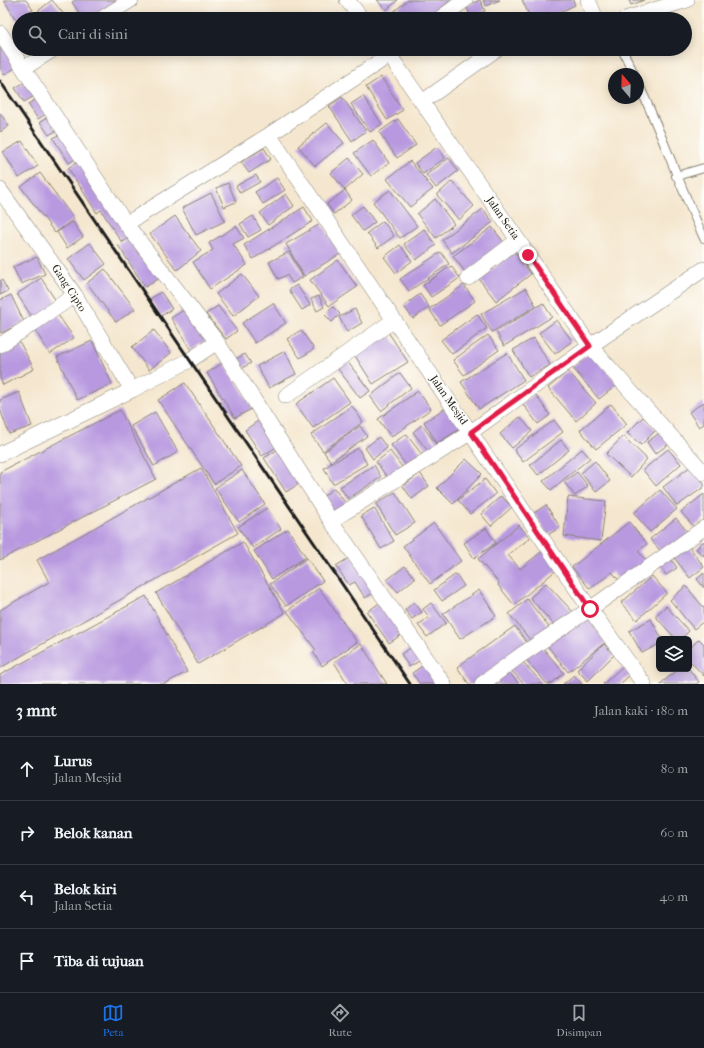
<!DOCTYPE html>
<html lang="id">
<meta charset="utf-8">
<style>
body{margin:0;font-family:"IM FELL French Canon",serif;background:#242831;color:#f1f3f6}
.controls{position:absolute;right:12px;bottom:12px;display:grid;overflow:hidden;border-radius:6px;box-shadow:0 2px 10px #0003}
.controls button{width:36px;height:36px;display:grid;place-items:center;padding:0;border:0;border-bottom:1px solid #363941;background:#171b24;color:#f1f3f6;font:20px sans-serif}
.compass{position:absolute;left:608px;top:68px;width:36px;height:36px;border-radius:50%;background:#171b24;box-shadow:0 2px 10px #0003;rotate:341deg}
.stop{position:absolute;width:12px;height:12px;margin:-9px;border:3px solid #e11d48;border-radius:50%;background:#fff}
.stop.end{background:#e11d48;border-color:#fff;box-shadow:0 1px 4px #0008}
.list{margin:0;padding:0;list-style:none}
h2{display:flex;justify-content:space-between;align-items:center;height:52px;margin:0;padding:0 16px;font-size:17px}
h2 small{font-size:13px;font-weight:400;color:#9ea1a6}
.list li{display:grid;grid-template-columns:26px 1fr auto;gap:12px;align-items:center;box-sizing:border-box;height:64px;padding:0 16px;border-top:1px solid #363941}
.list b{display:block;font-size:15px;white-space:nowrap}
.list p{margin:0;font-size:13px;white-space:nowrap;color:#9ea1a6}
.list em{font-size:13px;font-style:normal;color:#9ea1a6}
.icon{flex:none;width:22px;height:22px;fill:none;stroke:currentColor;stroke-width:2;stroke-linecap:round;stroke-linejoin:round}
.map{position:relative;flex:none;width:704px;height:684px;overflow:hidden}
.search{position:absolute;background:#171b24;box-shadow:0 2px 10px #0003;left:12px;right:12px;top:12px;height:44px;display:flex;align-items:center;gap:10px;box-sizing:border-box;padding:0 14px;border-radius:22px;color:#9ea1a6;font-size:15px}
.sheet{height:308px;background:#171b24}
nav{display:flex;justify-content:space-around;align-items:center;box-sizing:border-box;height:56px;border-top:1px solid #363941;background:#171b24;font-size:11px;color:#9ea1a6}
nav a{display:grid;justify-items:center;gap:2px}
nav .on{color:#1a73e8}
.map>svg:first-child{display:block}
</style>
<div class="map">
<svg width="704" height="684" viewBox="0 0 704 684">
<rect width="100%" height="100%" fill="#fdfcf7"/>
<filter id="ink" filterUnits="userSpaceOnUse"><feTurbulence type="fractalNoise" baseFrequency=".025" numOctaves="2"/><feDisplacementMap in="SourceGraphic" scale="8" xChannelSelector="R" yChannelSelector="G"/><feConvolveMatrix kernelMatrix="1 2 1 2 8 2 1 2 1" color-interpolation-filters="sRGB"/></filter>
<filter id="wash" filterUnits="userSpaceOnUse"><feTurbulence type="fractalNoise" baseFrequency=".012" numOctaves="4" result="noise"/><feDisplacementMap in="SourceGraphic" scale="16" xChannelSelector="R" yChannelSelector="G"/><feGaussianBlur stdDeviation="0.9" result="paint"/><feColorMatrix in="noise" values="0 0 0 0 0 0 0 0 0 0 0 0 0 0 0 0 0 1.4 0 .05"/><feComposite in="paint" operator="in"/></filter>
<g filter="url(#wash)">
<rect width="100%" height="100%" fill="#f5e7cf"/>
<g id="blocks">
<path fill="#b899e0" d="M4 0H26L33 10 16 20Z
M52 0 66 17 63 19H44L38 11Z
M75 0H120L89 19H83L72 2Z
M377 0H398L386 10Z
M408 0H451L428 19H389L387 17Z
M480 0 485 11 471 17 466 6Z
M483 0H500L486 6Z
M522 0H573L575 5 545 19H531Z
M629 0H644L631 5Z
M35 12 40 19H25Z
M5 45 18 66 4 75 0 68V49Z
M381 77 403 110 387 120 366 87Z
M27 81 36 95 24 102 15 88Z
M363 96 382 124 370 132 351 104Z
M40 97 49 112 38 119 28 104Z
M342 97 366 131 352 141 329 106Z
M0 113 9 126 0 132Z
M52 114 61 128 49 135 40 122Z
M398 119 416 145 397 158 379 132Z
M327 123 344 143 315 166 298 146Z
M62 133 77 158 69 163 53 138Z
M373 140 389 163 371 176 354 153Z
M22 141 38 166 19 178 3 152Z
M437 147 445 158 423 174 415 163Z
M264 148 271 159 249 173 241 162Z
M349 158 363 174 345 190 331 173Z
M449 158 458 171 436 188 426 175Z
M82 159 130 235 121 241 101 210 97 213 68 168Z
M410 161 433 189 410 207 387 179Z
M40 173 74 219 55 233 21 187Z
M256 175 260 182 240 193 236 186Z
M277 178 285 190 263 204 255 192Z
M452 181 474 206 459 220 437 195Z
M228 183 236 202 224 207 216 188Z
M345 190 352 200 334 214 327 204Z
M390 190 417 226 400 238 373 202Z
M211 193 225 221 196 235 182 208Z
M286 194 294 206 268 225 260 213Z
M435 199 454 224 436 238 417 214Z
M363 206 375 222 363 231 351 215Z
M304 207 313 221 253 259 244 245Z
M483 209 493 222 452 253 442 240Z
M175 216 201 251 177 270 150 234Z
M253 216 261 230 248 237 240 224Z
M383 221 394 236 378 248 367 233Z
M73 222 83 237 67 248 57 232Z
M322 223 340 254 304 276 286 244Z
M236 226 244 238 233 244 247 265 210 289 193 262 213 250 209 243Z
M492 227 505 244 466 273 453 256Z
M424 229 436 245 416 260 404 244Z
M133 236 160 278 145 287 118 245Z
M90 243 106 264 84 280 68 259Z
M400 245 412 261 396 273 384 257Z
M289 252 303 277 292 283 287 275 278 279 269 262Z
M441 252 449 264 409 291 400 279Z
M515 252 531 274 496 301 479 279Z
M37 257 45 274 21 284 13 267Z
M338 260 357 287 329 306 310 280Z
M451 266 460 278 431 297 423 285Z
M105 269 135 309 116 322 87 283Z
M242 274 259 296 233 316 216 294Z
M41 278 58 304 34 320 17 294Z
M2 280 8 291 0 295V281Z
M297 285 310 305 302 310 289 290Z
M464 285 475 301 440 325 429 309Z
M526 288 536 306 492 332 481 314Z
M161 292 172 309 161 316 150 299Z
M420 294 429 307 413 319 404 306Z
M11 295 24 322 1 333 0 331V300Z
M319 296 324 307 317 311 311 299Z
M273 303 286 323 255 343 242 323Z
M543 303 552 317 504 346 496 332Z
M218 306 237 331 226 339 206 314Z
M333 307 340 314 332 322 325 315Z
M187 308 207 340 191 350 171 318Z
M355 309 362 323 347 332 339 317Z
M56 312 74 338 50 354 33 327Z
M477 314 487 328 452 354 441 340Z
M557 320 572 341 555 354 539 333Z
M386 329 408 362 373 384 352 351Z
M154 330 171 353 149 370 132 347Z
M301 330 314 349 300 358 287 339Z
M488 335 499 350 464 375 453 360Z
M534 338 550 365 529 377 513 350Z
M19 341 34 369 3 385 0 378V351Z
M92 341 112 384 77 400 57 357Z
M285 351 296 374 269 388 257 366Z
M590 352 618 384 599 399 572 367Z
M507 353 524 380 479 409 461 382Z
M245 354 251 363 237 371 232 361Z
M347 361 370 391 360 398 338 369Z
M224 362 253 408 235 418 207 373Z
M568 371 596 403 576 421 548 388Z
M400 373 411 388 381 411 370 396Z
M333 378 350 402 313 428 296 404Z
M185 383 241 466 214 484 158 400Z
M418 391 431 409 391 437 378 419Z
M19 392 32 426 9 434 0 409V400Z
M535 394 550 415 538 424 522 403Z
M704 402V424L699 427 689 412Z
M611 404 627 424 596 449 580 430Z
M450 405 463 427 437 443 424 422Z
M352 406 363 422 323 451 311 435Z
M120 410 156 479 0 560V472Z
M155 412 178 452 154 466 131 426Z
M520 417 532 431 512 448 500 434Z
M643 417 656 430 641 445 627 433Z
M554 420 563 432 523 462 514 450Z
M258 421 269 437 280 445 262 456 245 430Z
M422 425 439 448 431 455 413 432Z
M360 426 367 436 331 462 324 452Z
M661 432 670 443 655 454 647 442Z
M406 434 424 457 409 469 391 445Z
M623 436 647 459 631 477 606 454Z
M379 437 387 448 373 459 365 448Z
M561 440 569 450 538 475 530 465Z
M358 448 367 464 333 484 324 468Z
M582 449 590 458 551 490 543 481Z
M668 449 681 464 656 486 643 470Z
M277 450 300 483 286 492 264 458Z
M390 451 405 471 390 481 376 462Z
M466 459 482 474 453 504 437 488Z
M595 461 610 481 596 492 581 473Z
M374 465 381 477 348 499 340 487Z
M691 466 704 483V487L677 506 663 487Z
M201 468 238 533 0 668V610L49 582 37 560Z
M242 470 265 504 239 522 215 488Z
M577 472 588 486 575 496 564 482Z
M420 473 429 486 412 499 403 486Z
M485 479 496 494 470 514 458 500Z
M334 488 347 505 334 515 321 498Z
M660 490 677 509 650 532 634 513Z
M395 492 415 523 395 535 376 504Z
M704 494V519L694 527 681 512Z
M501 496 512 507 491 526 481 514Z
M568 497 606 501 601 541 564 536Z
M546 505 560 527 548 535 534 513Z
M267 508 281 529 253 548 238 527Z
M374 508 394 541 381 549 361 516Z
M676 518 689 534 664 555 650 539Z
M629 522 647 544 638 551 649 564 623 585 612 572 590 589 572 567Z
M434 523 461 561 430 584 403 546Z
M519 525 530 538 508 555 520 569 545 549 560 567 514 605 498 585 499 583 478 559Z
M486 528 496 543 474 558 464 543Z
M288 529 306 557 272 579 254 551Z
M704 541V556L696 549Z
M243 542 285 613 198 664 156 593Z
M687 544 704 567 690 578 672 555Z
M352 556 375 592 365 598 355 582 349 585 336 566Z
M669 556 677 568 666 575 658 563Z
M307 558 323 581 286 606 270 584Z
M405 566 415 578 398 592 387 580Z
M704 573V588L697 579Z
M456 574 464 586 442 601 434 590Z
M652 576 667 593 637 620 621 603Z
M546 583 573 612 556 627 530 598Z
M686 586 704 608V621L694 629 670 600Z
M319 588 357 642 322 666 313 652 316 650 287 611Z
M479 590 496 616 460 639 443 614Z
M146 596 187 672 164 684H0V675Z
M527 599 549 627 531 641 509 614Z
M382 601 404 633 389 643 367 612Z
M414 602 422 612 412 619 405 610Z
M431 603 446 623 427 637 418 625 429 617 423 609Z
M666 606 689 631 681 639H676L655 616Z
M584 614 606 642 568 672 546 644Z
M651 619 662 639H659V644L642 653 629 631Z
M515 626 528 644 472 684H469L457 667Z
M699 639 704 644V676L689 660V649Z
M361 644 387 684H348L334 662Z
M604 644 614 655 588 681 577 670Z
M541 646 564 673 551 684H547L525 658Z
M412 647 421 660 409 667 401 654Z
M521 660 543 684H524L510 669Z
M424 665 437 684H420L412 673Z
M622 667 630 675 620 684H603Z
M506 669 519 684H492Z
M679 669H689L699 682 696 684H660Z
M574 675 582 684H563Z"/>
</g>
</g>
<g filter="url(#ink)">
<use href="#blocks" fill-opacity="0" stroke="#888276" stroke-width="1"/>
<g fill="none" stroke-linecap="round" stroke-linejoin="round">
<defs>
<path id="service" d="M622 49 634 74
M638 83C662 134 680 187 704 238
M676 176 704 168"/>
<path id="minor" d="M347 0 362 19
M588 0 596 19
M101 19 131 0
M439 19 465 0
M625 19 687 0
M0 33 126 224 217 342 331 521 444 684
M385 49 518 240 590 346 704 473
M24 68 54 49
M422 102 497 49
M269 135 394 320 590 609 644 684
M0 190 75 295 132 390
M126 224 269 135 397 50
M468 278 518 240
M0 345 34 323 75 295
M286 396 394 320
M0 454 132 390 190 360 217 342
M331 521 471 432 590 346 704 269
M482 684 521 655 590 609 704 528"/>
</defs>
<use href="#service" stroke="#888276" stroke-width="10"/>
<use href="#minor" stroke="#888276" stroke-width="16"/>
<use href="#service" stroke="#fff" stroke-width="8"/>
<use href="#minor" stroke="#fff" stroke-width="15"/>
<path stroke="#1c1c1c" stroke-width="3" d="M0 81 410 684"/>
</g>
</g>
<g fill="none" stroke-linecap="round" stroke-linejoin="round" filter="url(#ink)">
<path stroke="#e11d48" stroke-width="5" d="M528 255 590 346 471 432 590 609"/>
</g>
<g text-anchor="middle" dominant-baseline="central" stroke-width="3" stroke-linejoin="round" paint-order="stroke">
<g font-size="11" fill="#1c1c1c" stroke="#fdfcf7">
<text transform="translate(503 218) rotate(55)">Jalan Setia</text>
<text transform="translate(69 288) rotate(57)">Gang Cipto</text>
<text transform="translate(449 400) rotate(55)">Jalan Mesjid</text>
</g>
</g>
</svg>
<div class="controls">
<button><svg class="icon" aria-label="layers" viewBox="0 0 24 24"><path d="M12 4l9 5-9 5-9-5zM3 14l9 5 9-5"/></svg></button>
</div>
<svg class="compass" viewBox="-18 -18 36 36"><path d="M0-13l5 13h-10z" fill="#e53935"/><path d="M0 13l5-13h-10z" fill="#9ea1a6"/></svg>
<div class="stop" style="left:590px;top:609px"></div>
<div class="stop end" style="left:528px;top:255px"></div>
<div class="search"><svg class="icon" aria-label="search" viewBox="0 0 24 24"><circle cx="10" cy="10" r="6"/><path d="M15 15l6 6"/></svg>Cari di sini</div>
</div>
<section class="sheet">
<h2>3 mnt<small>Jalan kaki · 180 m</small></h2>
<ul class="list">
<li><svg class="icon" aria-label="ahead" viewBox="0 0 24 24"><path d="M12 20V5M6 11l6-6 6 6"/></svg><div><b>Lurus</b><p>Jalan Mesjid</p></div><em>80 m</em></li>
<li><svg class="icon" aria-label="right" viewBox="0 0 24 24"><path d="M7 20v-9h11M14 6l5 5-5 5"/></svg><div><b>Belok kanan</b></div><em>60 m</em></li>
<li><svg class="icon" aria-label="left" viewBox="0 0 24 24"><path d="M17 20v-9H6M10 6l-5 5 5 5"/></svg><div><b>Belok kiri</b><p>Jalan Setia</p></div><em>40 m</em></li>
<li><svg class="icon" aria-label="arrive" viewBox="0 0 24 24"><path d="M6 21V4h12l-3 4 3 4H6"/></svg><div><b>Tiba di tujuan</b></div></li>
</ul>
</section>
<nav>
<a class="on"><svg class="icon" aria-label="map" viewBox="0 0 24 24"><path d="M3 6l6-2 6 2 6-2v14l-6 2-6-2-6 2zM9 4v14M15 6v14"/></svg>Peta</a>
<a><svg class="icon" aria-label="directions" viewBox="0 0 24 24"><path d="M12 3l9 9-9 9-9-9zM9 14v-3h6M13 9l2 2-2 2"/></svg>Rute</a>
<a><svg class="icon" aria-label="saved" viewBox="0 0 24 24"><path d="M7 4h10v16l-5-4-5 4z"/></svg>Disimpan</a>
</nav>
